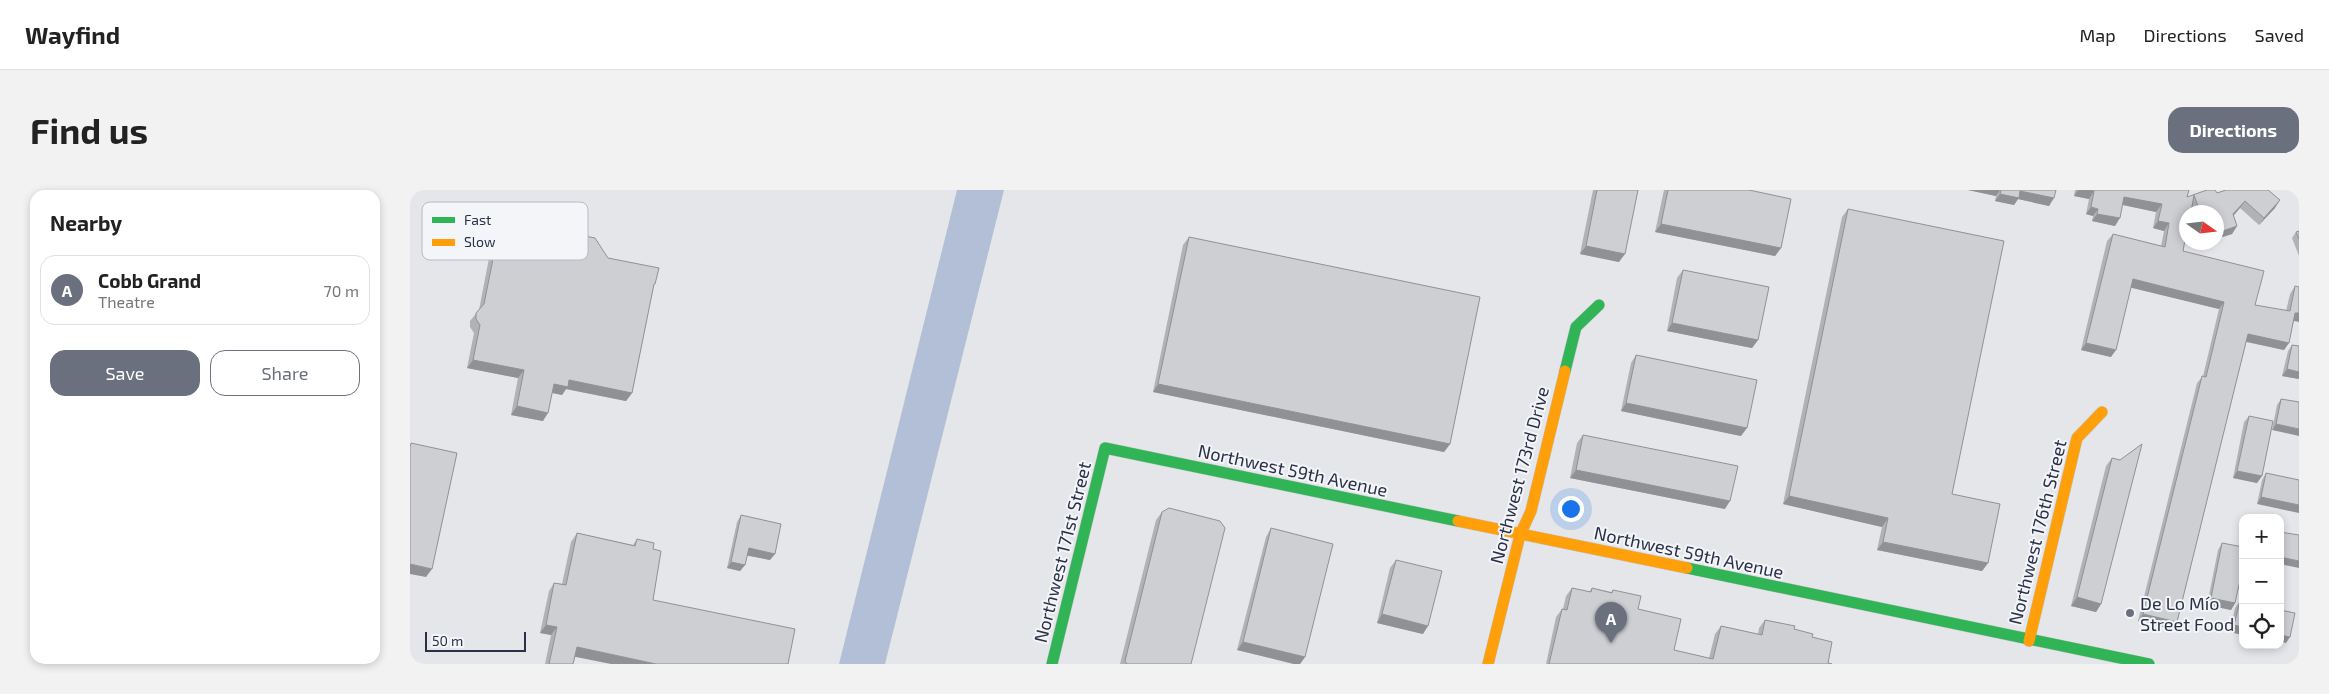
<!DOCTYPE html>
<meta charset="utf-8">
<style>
body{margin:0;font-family:"Exo 2",sans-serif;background:#f2f2f2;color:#222}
.controls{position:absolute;right:15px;bottom:15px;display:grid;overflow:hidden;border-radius:10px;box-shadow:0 2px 8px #0003}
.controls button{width:45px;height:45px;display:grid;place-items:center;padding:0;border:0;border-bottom:1px solid #e0e0e0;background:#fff;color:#222;font:25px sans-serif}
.compass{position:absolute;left:1769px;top:15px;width:45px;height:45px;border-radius:50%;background:#fff;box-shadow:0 2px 8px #0003;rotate:104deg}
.scale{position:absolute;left:15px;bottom:12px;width:101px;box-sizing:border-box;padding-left:5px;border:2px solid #2a3045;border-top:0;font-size:14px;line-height:18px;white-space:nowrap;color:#2a3045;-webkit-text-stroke:4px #f3f5f9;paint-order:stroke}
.you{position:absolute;left:1160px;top:318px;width:18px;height:18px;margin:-12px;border:4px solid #fff;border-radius:50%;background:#1a73e8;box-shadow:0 0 0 8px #1a73e833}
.badge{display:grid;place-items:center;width:32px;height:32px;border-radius:50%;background:#6b707f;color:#fff;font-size:16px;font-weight:700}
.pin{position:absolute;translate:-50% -41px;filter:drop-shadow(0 1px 2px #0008)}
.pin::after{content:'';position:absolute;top:26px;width:18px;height:15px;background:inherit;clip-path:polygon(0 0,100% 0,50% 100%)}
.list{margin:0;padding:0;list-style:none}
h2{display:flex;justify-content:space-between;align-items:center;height:65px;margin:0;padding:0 20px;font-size:21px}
h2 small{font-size:16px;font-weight:400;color:#767676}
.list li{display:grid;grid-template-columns:32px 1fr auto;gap:15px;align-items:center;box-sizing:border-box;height:70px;margin:0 10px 10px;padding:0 10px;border:1px solid #e0e0e0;border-radius:15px}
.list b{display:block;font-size:19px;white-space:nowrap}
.list p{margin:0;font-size:16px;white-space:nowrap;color:#767676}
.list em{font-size:16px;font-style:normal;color:#767676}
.actions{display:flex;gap:10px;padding:15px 20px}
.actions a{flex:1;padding:11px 0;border:1px solid #6b707f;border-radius:15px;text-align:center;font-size:18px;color:#6b707f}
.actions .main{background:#6b707f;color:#fff}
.icon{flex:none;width:28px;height:28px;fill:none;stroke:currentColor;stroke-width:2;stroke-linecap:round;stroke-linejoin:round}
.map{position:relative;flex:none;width:1889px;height:474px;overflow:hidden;border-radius:15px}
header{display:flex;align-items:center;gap:30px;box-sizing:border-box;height:70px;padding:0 25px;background:#fff;border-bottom:1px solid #e0e0e0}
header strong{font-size:24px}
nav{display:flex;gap:28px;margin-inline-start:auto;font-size:18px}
.intro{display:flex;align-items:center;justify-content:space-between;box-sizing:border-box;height:120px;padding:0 30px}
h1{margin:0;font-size:35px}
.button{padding:12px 22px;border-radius:15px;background:#6b707f;color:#fff;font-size:18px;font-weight:700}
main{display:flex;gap:30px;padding:0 30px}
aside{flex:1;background:#fff;border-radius:15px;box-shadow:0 2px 8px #0003}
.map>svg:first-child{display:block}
</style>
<header>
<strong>Wayfind</strong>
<nav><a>Map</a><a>Directions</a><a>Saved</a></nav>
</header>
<div class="intro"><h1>Find us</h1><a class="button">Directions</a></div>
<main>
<aside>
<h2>Nearby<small></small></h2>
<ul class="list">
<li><span class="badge">A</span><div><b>Cobb Grand</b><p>Theatre</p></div><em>70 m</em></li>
</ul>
<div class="actions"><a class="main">Save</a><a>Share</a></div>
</aside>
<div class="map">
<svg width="1889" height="474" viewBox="0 0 1889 474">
<rect width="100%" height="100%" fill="#e5e6ea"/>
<path fill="#b3bfd6" d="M547 0H594L475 474H429Z"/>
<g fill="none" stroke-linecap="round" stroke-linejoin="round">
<defs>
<path id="fast" d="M1155 181 1166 137 1189 115
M1277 378 1739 474
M642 474 695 258 1048 331"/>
<path id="slow" d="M1048 331 1277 378
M1619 451 1667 248 1692 222
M1078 474 1110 345 1121 321 1155 181"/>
</defs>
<use href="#fast" stroke="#c3c4c8" stroke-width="12"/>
<use href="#slow" stroke="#c3c4c8" stroke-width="12"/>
<use href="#fast" stroke="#30b455" stroke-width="11"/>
<use href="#slow" stroke="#ff9f0a" stroke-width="11"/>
</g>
<path fill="#b0b2b5" d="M1183 0H1228L1209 72 1170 64Z
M1254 0H1339L1371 58 1365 66 1245 42Z
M1558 0H1646L1639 16 1608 9 1604 15 1585 11 1586 6Z
M1662 0H1779L1777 7 1807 3 1865 18 1849 35 1830 18 1823 26 1827 36 1822 44 1806 49V22H1783L1782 19 1773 61 1845 115 1876 121 1880 104 1885 96 1884 131 1874 160 1836 152 1767 432 1761 439 1728 431 1787 193 1793 186 1809 119 1721 97 1701 167 1671 160 1697 51 1703 44 1751 56 1754 41 1743 38 1746 22 1712 15 1705 36 1682 31 1683 26 1676 24 1679 9 1664 6 1665 0Z
M1438 19 1542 304 1578 373 1572 381 1467 360 1472 337 1373 314 1432 27Z
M91 29 198 68 243 98 222 203 216 211 156 199 152 205 142 203 133 231 101 225 108 188 57 178 64 143 60 137V131L69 120 85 37Z
M1889 41V66L1882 48 1886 42Z
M779 47 1040 254 1034 262 743 202 773 55Z
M1273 80 1348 150 1342 158 1257 141 1267 88Z
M1882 155 1889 156V189L1872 186 1878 161Z
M1226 165 1331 246 1211 221 1221 173Z
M1871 209 1889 212 1862 240 1867 215Z
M1839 226 1852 286 1847 293 1823 288 1834 232Z
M1173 245 1315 319 1160 288 1167 253Z
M1702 268 1691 414 1686 422 1661 416 1696 276Z
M1856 283 1889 290 1847 314 1852 290Z
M752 322 781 474H710L746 330Z
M331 325 360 370 337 365 335 375 330 381 317 378 327 332Z
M861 338 895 467 890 474H884L827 460 856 347Z
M167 343 223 355 227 349 244 353 165 467 163 474H135L141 445 130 443 139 401 144 393 152 394 161 352Z
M1812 353 1825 413 1821 420 1797 415 1808 360Z
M986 370 1013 444 967 433 980 378Z
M1162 398 1179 402 1182 398 1201 402 1203 400 1228 419 1264 460 1299 468 1305 444 1311 436 1348 444 1349 438 1355 430 1384 439 1402 447 1418 473 1422 474H1136L1146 427 1152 419H1153L1156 406Z
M1830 411 1833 412V445L1820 442 1825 418Z"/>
<path fill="#909194" d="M1558 0H1590L1586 6Z
M1668 0H1676L1684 1 1679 9 1664 6Z
M1610 1 1644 8 1639 16 1608 9 1604 15 1585 11 1590 4Z
M1714 7 1752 14 1746 22 1709 14Z
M1870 10 1865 18 1849 35 1854 28Z
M1835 11 1830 18 1818 32 1823 24Z
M1681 17 1688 19 1683 26 1676 24Z
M1687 24 1710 28 1705 36 1682 31Z
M1748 31 1759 33 1754 41 1743 38Z
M1251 34 1371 58 1365 66 1245 42Z
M1827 36 1822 44 1806 49V44L1807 43Z
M1176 56 1215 64 1209 72 1170 64Z
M1723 89 1814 112 1809 119 1718 97Z
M1885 123H1889V132L1880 130Z
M1262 133 1348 150 1342 158 1257 141Z
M1838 144 1879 153 1874 160 1833 151Z
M1676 153 1706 160 1701 167 1671 160Z
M63 170 114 180 108 188 57 178Z
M1877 179 1889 182V189L1872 186Z
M159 190 222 203 216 211 156 199 152 205 138 202 144 194Z
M748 194 1040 254 1034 262 743 202Z
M1216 213 1337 238 1331 246 1211 221Z
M107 216 138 223 133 231 101 225Z
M1866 234 1889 239V246L1862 240Z
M1166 280 1320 311 1315 319 1160 288Z
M1827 281 1852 286 1847 293 1823 288Z
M1379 306 1478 328 1472 337 1373 314Z
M1851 307 1889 315V323L1847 314Z
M1473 352 1578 373 1572 381 1467 360Z
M339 358 365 364 360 370 334 365Z
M1870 367 1889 371V378L1870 374Z
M321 372 335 375 330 381 317 378Z
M0 374 22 379 16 387 0 384Z
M1667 407 1691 414 1686 422 1661 416Z
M1801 408 1825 413 1821 420 1797 415Z
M972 424 1018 436 1013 444 967 433Z
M1733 424 1767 432 1761 439 1728 431Z
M136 435 147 437 141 445 130 443Z
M1824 435 1833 437V445L1820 442Z
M1870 445 1880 447 1876 453 1870 452Z
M833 452 895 467 890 474H884L827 460Z
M167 457 246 474H201L161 466Z"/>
<path fill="#cdcfd3" stroke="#909194" d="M1187 0H1228L1215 64 1176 56Z
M1258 0H1339L1381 9 1371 58 1251 34Z
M1591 0H1646L1644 8 1610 1 1609 8 1590 4Z
M1676 0H1779L1777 7 1797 0H1805L1807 3 1816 0H1858L1870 10 1854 28 1835 11 1823 24 1827 36 1807 43 1806 41V22H1790L1784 5 1781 22H1776V44L1773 61 1854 81 1845 115 1880 121 1885 96 1889 97V123H1885L1879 153 1838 144 1767 432 1733 424 1792 186 1796 187 1814 112 1723 89 1706 160 1676 153 1703 44 1755 57 1759 33 1748 31 1752 14 1714 7 1710 28 1687 24 1688 19 1681 17 1684 1Z
M1438 19 1594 51 1542 304 1590 314 1578 373 1473 352 1478 328 1379 306Z
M91 29 185 48 198 68 249 78 245 94H244L222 203 159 190 158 197 144 194 138 223 107 216 114 180 63 170 70 135 66 129V123L74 114Z
M1889 41V49L1886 42Z
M779 47 1070 107 1040 254 748 194Z
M1273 80 1359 97 1348 150 1262 133Z
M1882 155 1889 156V182L1877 179Z
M1226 165 1347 190 1337 238 1216 213Z
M1871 209 1889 212V239L1866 234Z
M1839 226 1863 231 1852 286 1827 281Z
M1173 245 1328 276 1320 311 1166 280Z
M1 253 47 263 22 379 0 374V257Z
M1732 254 1691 414 1667 407 1702 268 1710 270Z
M1856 283 1889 290V315L1851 307Z
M759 318 810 331 815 338 781 474H717L715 471 752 322Z
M331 325 371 334 365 364 339 358 335 375 321 372Z
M861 338 923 354 895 467 833 452Z
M1870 342 1889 345V371L1870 367Z
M167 343 225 356 227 349 244 353 243 359 251 361 243 410 385 439 378 474H246L167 457 163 474H139L147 437 136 435 144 393 156 395Z
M1812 353 1833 357V377L1825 413 1801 408Z
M986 370 1032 381 1018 436 972 424Z
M1162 398 1181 402 1182 398 1202 403 1203 400 1231 406 1228 419 1271 429 1264 460 1303 469 1311 436 1352 445 1355 430 1385 436 1384 439 1403 444 1402 447 1422 452 1418 473 1422 474H1139L1152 419 1157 420Z
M1830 411 1833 412V437L1824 435Z
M1870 420 1885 423 1880 447 1870 445Z"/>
<circle fill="#6b707f" stroke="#f3f5f9" stroke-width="2" cx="1720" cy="423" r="5"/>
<g text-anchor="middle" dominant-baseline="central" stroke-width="4" stroke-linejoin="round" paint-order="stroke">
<g font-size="18" fill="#2a3045" stroke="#f3f5f9">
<text transform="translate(883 280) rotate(12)">Northwest 59th Avenue</text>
<text transform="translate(1109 285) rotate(-75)">Northwest 173rd Drive</text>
<text transform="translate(1627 342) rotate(-76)">Northwest 176th Street</text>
<text transform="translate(652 362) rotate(-76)">Northwest 171st Street</text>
<text transform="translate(1279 362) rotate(12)">Northwest 59th Avenue</text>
</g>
<g font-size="18" fill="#2a3045" stroke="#f3f5f9" text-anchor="start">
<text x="1730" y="413">De Lo Mío<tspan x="1730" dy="21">Street Food</tspan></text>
</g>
</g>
<rect x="12" y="12" width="166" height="58" rx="8" fill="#f3f5f9" stroke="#b7bac3" stroke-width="1"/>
<rect x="22" y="27" width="23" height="6" fill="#30b455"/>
<rect x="22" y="49" width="23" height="7" fill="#ff9f0a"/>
<g font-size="14" fill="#2a3045">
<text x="54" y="35">Fast</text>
<text x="54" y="57">Slow</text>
</g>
</svg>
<div class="controls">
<button>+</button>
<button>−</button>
<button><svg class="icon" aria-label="locate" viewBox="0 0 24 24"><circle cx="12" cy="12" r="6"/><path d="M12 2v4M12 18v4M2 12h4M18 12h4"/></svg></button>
</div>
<svg class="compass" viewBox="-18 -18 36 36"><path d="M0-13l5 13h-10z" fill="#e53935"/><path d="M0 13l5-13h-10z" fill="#767676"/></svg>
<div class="scale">50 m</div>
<div class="you"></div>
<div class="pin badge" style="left:1201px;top:453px">A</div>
</div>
</main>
